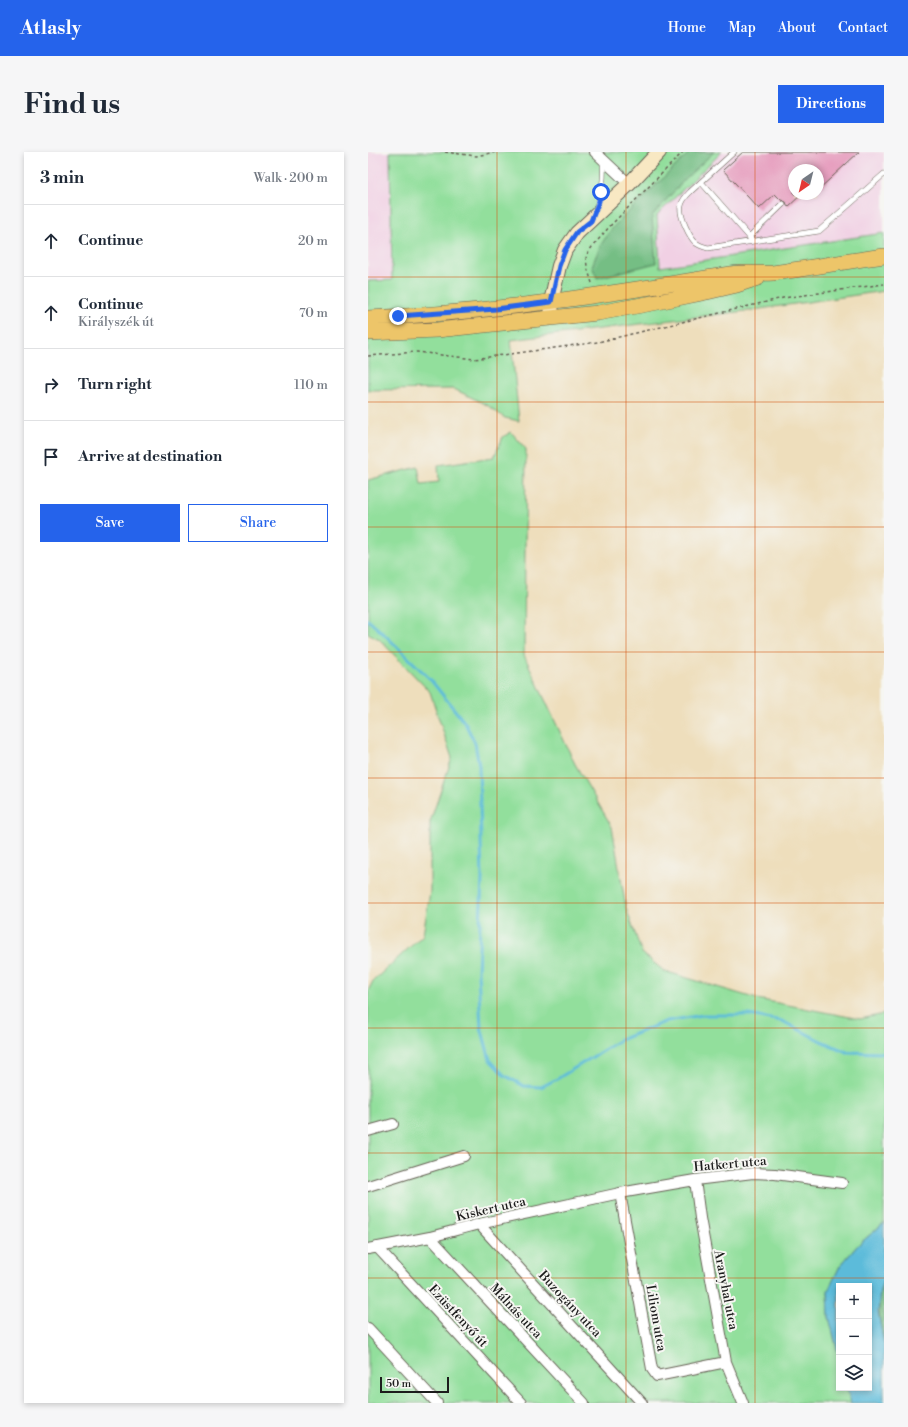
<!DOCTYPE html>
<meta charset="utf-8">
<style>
body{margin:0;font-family:"Libre Bodoni",serif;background:#f6f6f7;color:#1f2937}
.controls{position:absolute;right:12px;bottom:12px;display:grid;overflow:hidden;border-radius:0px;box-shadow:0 2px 6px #0003}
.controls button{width:36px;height:36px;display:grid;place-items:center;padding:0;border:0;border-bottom:1px solid #e0e1e3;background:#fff;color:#1f2937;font:20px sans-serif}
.compass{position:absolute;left:420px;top:12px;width:36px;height:36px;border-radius:50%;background:#fff;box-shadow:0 2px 6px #0003;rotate:215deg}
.scale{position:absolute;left:12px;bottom:10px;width:69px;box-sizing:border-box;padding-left:4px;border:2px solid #1c1c1c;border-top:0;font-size:11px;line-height:14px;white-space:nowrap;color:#1c1c1c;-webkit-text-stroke:3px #f6f6f2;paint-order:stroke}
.stop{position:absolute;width:12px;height:12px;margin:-9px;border:3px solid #2563eb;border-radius:50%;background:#fff}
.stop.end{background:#2563eb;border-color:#fff;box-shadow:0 1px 4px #0008}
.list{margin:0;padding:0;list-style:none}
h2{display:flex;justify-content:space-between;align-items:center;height:52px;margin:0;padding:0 16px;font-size:17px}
h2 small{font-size:13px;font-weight:400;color:#747a83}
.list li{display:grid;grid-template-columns:26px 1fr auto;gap:12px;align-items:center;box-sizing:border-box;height:72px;padding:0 16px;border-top:1px solid #e0e1e3}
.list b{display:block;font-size:15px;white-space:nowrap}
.list p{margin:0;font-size:13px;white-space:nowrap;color:#747a83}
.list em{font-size:13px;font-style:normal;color:#747a83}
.actions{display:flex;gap:8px;padding:12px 16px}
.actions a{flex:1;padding:9px 0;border:1px solid #2563eb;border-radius:0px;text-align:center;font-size:14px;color:#2563eb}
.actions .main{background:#2563eb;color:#fff}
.icon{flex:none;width:22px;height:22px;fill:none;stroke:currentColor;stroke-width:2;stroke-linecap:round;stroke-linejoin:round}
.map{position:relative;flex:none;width:516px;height:1251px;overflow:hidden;border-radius:0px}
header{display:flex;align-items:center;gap:24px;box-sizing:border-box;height:56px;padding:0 20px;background:#2563eb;color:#fff}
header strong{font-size:19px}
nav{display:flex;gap:22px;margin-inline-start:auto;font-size:14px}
.intro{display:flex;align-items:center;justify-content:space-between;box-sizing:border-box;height:96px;padding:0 24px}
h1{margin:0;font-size:28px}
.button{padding:10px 18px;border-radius:0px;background:#2563eb;color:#fff;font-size:14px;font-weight:700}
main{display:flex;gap:24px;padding:0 24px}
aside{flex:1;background:#fff;border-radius:0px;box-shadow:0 2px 6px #0003}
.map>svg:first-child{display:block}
</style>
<header>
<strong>Atlasly</strong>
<nav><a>Home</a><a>Map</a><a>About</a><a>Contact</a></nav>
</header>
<div class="intro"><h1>Find us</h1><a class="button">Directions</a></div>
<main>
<aside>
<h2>3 min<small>Walk · 200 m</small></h2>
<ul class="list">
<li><svg class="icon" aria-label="ahead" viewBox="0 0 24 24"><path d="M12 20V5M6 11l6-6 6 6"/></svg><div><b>Continue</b></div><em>20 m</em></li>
<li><svg class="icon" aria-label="ahead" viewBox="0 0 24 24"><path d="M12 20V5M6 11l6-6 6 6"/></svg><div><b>Continue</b><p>Királyszék út</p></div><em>70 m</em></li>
<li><svg class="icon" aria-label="right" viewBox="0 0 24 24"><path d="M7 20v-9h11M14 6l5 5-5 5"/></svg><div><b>Turn right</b></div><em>110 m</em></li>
<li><svg class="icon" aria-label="arrive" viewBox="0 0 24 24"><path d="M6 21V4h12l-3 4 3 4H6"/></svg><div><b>Arrive at destination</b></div></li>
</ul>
<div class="actions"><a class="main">Save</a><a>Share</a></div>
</aside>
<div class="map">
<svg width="516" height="1251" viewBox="0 0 516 1251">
<rect width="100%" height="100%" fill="#f6f6f2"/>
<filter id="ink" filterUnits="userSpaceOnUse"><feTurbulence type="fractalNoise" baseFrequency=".025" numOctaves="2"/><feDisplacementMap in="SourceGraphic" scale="8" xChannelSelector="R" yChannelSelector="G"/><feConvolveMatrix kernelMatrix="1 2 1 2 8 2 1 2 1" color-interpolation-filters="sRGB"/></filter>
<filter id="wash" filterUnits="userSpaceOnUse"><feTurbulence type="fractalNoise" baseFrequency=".012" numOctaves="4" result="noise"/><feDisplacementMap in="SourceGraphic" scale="16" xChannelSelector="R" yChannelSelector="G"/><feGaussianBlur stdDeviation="0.9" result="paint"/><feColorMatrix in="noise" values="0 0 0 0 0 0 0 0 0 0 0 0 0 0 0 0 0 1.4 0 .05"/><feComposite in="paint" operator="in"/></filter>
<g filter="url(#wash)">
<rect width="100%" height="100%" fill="#eedebc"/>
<path fill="#f1d0e4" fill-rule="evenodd" d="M0 0H22L24 129H0Z
M354 0H516V81L292 115 289 63ZM426 18H450V42H426Z"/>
<path fill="#92df9c" stroke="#577e5c" d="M22 0H247L249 1 250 0H354L289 63 292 115 516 81V139L385 158 143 188 151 269 137 266 119 253 86 237 0 238V129L24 128Z
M143 280 158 297 156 503 207 612 244 675 258 756 274 801 296 819 389 847 492 867 516 862V1071L490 1093 472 1114 460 1139 461 1165 471 1205V1236H479L483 1251H0V839L5 829 55 783 62 740V670L84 606 62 540 11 487 0 481V328L50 315 53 332 71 330 70 313 126 305 135 285Z"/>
<path fill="#75be84" stroke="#486d50" d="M322 0H346L318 26 284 64 288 111 229 126 224 114 232 94 245 75Z
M516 1125V1193C511 1166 508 1152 516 1125Z"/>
<path fill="#5bbbda" stroke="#3c6c7b" d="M516 1071V1125L512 1138 510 1160 516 1193V1251H483L479 1236H501V1134H471V1205L461 1165 460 1139 472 1114 490 1093Z"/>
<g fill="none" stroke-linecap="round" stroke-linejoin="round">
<path stroke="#5bbbda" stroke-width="3" d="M0 468 17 483 62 527 97 571 107 591 111 614 114 726 110 821 113 875 122 908 136 923 156 934 173 935 189 927 252 888 299 869 335 863H381L414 869 453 889 479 900 516 901"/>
</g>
<g id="blocks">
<path fill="#e69dbe" d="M375 0H491L450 38V18H426V42H434L420 55 418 50 413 48 407 42 391 57 355 18Z"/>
</g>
</g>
<g filter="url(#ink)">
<use href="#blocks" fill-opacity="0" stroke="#666054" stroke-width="1"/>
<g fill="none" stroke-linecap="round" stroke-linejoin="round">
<defs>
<path id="lane" d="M366 0 322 40C318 44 314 48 313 54 311 63 321 85 328 91 332 94 336 95 340 96L451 79 516 22
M333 30 385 89
M228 57C235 40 236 26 235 8
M381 85 415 52"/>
<path id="street" d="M227 0 261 32
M0 979 25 972
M327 1028 332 1066 358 1210 375 1251
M0 1034 96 1004
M252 1041 284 1217 289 1224 358 1210
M111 1072 274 1251
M62 1085 216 1251
M9 1095 153 1251
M0 1097 62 1085 111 1072 252 1041 327 1028 385 1021 407 1022 474 1031
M0 1176 69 1251"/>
<path id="secondary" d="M184 165 183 150 191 114 197 98 209 81 261 32 291 0"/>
<path id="primary" d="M0 166C122 161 243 142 363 122 377 120 391 122 405 121 442 116 479 109 516 104
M0 181 69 178 230 161 285 151 339 140 369 133 390 126"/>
</defs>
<use href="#lane" stroke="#666054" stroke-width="6"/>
<use href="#street" stroke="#666054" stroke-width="12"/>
<use href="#secondary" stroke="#666054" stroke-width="16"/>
<use href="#primary" stroke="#666054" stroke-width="16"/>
<path stroke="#666054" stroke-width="1.5" stroke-dasharray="3 3" stroke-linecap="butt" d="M77 0 108 4 128 0
M224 131 219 115 218 104 224 95 243 73 315 0
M0 204 49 200 106 207 230 190 415 146 516 132"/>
<use href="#lane" stroke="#fff" stroke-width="5"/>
<use href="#street" stroke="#fff" stroke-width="10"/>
<use href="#secondary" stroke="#f8e8c3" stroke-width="14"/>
<use href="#primary" stroke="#edc569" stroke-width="15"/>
</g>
</g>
<g fill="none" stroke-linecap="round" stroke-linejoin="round" filter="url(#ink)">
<path stroke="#2563eb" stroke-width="5" d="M30 164 128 157 183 150 191 114 197 98 209 80 223 69 231 49 233 40"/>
</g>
<path fill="none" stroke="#d4530e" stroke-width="1" stroke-opacity="0.55" d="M129 0V1251M258 0V1251M387 0V1251M0 125H516M0 250H516M0 375H516M0 500H516M0 626H516M0 751H516M0 876H516M0 1001H516M0 1126H516"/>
<g text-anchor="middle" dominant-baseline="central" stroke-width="4" stroke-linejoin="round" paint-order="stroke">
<g font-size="13" fill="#1c1c1c" stroke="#f6f6f2">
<text transform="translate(362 1012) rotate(-5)">Hatkert utca</text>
<text transform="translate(123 1057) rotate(-13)">Kiskert utca</text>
<text transform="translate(358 1138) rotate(79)">Aranyhal utca</text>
<text transform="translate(202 1152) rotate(47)">Buzogány utca</text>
<text transform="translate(148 1159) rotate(47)">Málnás utca</text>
<text transform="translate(90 1164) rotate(47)">Ezüstfenyő út</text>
<text transform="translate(288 1166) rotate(80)">Liliom utca</text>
</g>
</g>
</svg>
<div class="controls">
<button>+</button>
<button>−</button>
<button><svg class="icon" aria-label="layers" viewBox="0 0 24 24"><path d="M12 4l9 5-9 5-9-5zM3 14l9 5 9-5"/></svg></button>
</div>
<svg class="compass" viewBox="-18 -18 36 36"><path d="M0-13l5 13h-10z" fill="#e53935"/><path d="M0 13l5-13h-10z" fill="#747a83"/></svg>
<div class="scale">50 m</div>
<div class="stop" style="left:233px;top:40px"></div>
<div class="stop end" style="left:30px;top:164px"></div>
</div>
</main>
